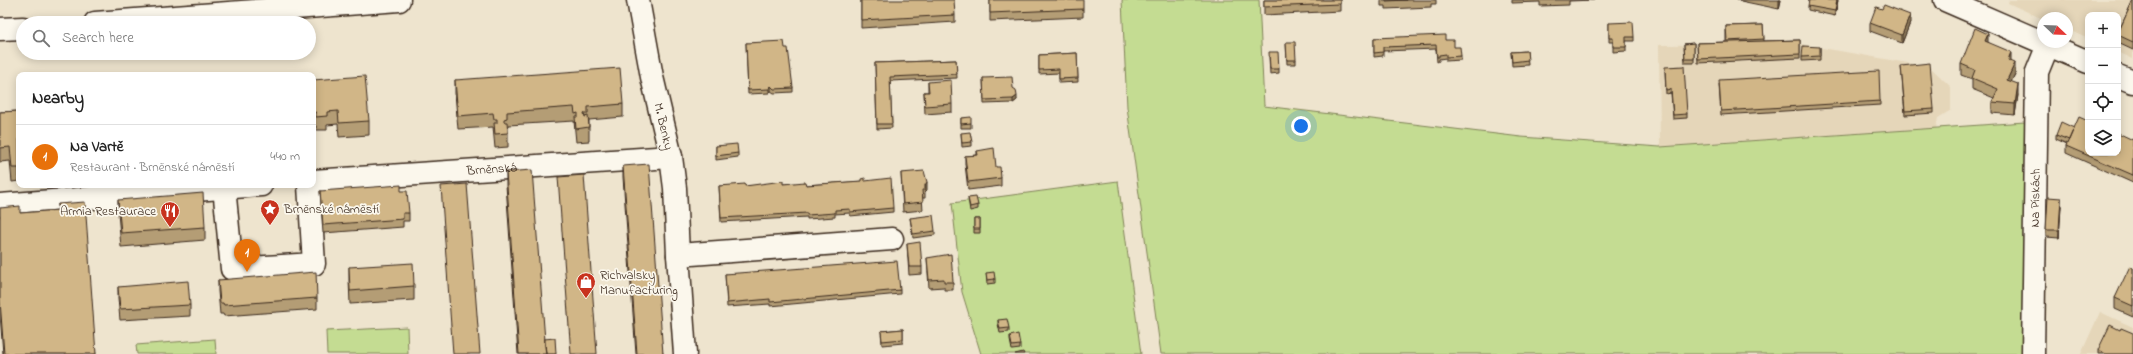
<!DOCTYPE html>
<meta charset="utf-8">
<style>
body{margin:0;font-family:"Indie Flower",sans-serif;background:#f6f6f6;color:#222}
.controls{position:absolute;right:12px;top:12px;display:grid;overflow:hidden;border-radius:8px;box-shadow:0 2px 10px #0003}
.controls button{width:36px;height:36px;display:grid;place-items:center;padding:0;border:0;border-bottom:1px solid #e0e0e0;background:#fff;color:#222;font:20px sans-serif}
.compass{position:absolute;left:2037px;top:12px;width:36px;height:36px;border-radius:50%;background:#fff;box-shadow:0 2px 10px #0003;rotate:113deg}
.you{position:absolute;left:1301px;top:126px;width:14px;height:14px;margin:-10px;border:3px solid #fff;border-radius:50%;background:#1a73e8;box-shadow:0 0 0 6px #1a73e833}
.badge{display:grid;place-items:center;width:26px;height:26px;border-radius:50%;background:#c8321e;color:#fff;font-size:13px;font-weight:700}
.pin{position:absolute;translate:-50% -33px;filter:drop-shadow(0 1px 2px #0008)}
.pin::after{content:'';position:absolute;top:21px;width:14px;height:12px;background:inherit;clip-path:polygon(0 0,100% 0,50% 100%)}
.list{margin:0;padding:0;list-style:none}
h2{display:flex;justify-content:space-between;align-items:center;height:52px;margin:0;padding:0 16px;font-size:17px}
h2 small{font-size:13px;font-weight:400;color:#767676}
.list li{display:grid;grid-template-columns:26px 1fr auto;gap:12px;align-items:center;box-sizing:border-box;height:64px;padding:0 16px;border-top:1px solid #e0e0e0}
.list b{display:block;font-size:15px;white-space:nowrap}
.list p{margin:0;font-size:13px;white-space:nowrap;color:#767676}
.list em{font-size:13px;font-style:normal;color:#767676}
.icon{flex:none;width:22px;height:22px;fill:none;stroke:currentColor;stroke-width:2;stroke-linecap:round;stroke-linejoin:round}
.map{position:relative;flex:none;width:2133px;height:354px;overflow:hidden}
.search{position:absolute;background:#fff;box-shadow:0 2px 10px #0003;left:16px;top:16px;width:300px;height:44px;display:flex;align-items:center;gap:10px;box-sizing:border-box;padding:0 14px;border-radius:22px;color:#767676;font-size:15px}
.panel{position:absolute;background:#fff;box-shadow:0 2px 10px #0003;left:16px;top:72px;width:300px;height:116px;border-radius:8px}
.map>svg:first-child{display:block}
</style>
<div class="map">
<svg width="2133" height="354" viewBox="0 0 2133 354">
<rect width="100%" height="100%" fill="#eee4ce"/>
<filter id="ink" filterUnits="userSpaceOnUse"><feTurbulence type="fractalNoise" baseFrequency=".025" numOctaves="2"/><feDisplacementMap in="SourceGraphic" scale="8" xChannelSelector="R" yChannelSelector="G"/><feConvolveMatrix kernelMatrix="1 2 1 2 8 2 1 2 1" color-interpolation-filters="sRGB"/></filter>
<g filter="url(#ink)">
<path fill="#e5d6b9" d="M2009 0H2133V59L2118 52V15H2088V39L2067 29V18L2043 19 2008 3Z
M1800 44 1930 67 1951 87V110L1938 118 1936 128 1660 147 1659 45Z
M2100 312 2133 327V354H2081Z"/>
<path fill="#c4dc92" stroke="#808358" d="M1122 0H1259L1264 106 1521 137 1660 147 2025 122V354H1161L1127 107Z
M1118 181 1141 354H981L962 292 952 203Z
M407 327 408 354H327L326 331Z
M215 339 216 354H137L136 345Z"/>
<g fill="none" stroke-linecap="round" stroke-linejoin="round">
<defs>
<g id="minor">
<path id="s1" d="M638 0 652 77 671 157 675 188 678 255 685 354"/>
<path id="s2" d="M313 181 671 157"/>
<path d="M224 187 232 269 314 264 309 185"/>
<path d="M0 205 261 185"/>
<path d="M678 255 892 239"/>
<path id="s3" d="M2033 354 2037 72 2048 45"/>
</g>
<path id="major" d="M1945 0 2088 62
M95 23 399 0
M0 29 23 28
M2118 76 2133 82"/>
</defs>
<use href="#minor" stroke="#3b2a1e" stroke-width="25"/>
<use href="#major" stroke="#3b2a1e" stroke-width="25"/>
<use href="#minor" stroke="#fbf7ec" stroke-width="22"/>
<use href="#major" stroke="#fbf7ec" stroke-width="22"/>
</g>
<path fill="#b49d74" stroke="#3b2a1e" d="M861 0 955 15V22L861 28Z
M990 0 1083 9V17L990 21Z
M1264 0H1340V11L1264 15Z
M1381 0H1436V4H1431V7L1386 9V6H1381Z
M1512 0H1594L1569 1V5L1540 6V2L1512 3Z
M1736 0H1781L1779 9Z
M1838 0 1835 16 1808 10V6Z
M2133 0V50L2118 43V33Z
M1609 23 1634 37V41H1626V51L1613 52V42H1609Z
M1870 23H1910L1902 43 1870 31Z
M1763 25 1764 41 1800 40V58L1698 63 1697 43 1726 42V26Z
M1374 38 1445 40 1454 47 1461 56V60L1446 61V58L1439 59V61L1437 62 1436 49 1383 51V56L1374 57Z
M1286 42 1296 60V64H1287Z
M1988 42 2011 61 2015 74 2011 81 2018 95 2015 115 1992 113V102L1994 98 1972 89V79L1961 75V64Z
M746 43 785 48 793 88V92L774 93 771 91 769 93 748 94Z
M1694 43V63H1685L1684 44Z
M1820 47V60L1802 61V57Z
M1527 51 1528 65 1512 66 1511 52Z
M1077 53 1078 82 1059 83V73L1039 74V55Z
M1269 56 1279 69V73L1270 74Z
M956 60 957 78 890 81 892 128 877 129 875 63Z
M1901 66 1934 109V113L1905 115Z
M1665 71 1687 114V118L1673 119 1671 93 1666 94Z
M983 78 1013 88 1017 100 1013 103 984 104Z
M313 80 369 121V135L339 137 338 124 327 125V130H316V126H313Z
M455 80 623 104V117L589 120V141L576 142 574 121 508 125V147L495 148 493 127 458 129 455 93Z
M928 82 952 104V112L925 114 924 92H928Z
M1719 84 1880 101V105L1721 115Z
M19 111V181L12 182 10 161 0 162V112Z
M961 118 971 123V128H961Z
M2074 128 2133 140V183L2066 153V146L2067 144 2056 139V135Z
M961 133 972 142V146L962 147Z
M716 146 738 153V157L716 160Z
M977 151 996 167 1001 178V186L968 190 965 164V156L977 155Z
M623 166 663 354H636L623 177Z
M506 172 544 339 556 354H518L506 185Z
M901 173 927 190 925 192V198H922L923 210 903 212Z
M865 181 893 208V212L850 216V213L835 214V217L807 219V217L721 222 719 186H745L783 184 806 185Z
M320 191 409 213V221H403V227L323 233Z
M968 198 978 205V209L970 211Z
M118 200 205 227V240L121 247 118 213Z
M58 204 96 354H3L0 315V208L20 213 58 210Z
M2061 206 2059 238 2046 237V230Z
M910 218 935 231V235L913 238Z
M974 219H980V233H974Z
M907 244 922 267V274L909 275Z
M927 258 953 282V290H944V287L929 288Z
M349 267 414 286V300L350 304 349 280Z
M2133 268V317L2115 309V298Z
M986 273 995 279V283L987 284Z
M725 274 900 290V294L770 306V304L727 307Z
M218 280 317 298V309L224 316 223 314H220L218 291Z
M118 287 190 305V316L120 320 118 298Z
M998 320 1009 328V332L1000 333 998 324Z
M903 329V343L882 345 881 331Z
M2120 330 2133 354H2098V350Z
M1010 336 1020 345V349L1012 350 1010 340Z"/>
<path fill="#927f5e" stroke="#3b2a1e" d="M1779 0H1781L1779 9Z
M1837 0H1838L1835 16V11Z
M1910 15V23L1902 43V35Z
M1988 34V44L1985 41Z
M2011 52V63L2008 60Z
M2015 63V74L2007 91V80Z
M2018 84V95L2015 115V104Z
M771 86V91L769 93V89Z
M1017 96V100L1013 103V99Z
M927 182V190L925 192V185Z
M2061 198V206L2059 238V230Z"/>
<path fill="#d1b687" stroke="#3b2a1e" d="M861 0H954L955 15 861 20Z
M990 0H1083V9L990 13Z
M1264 0H1340V4L1264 7Z
M1386 0H1407L1386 1Z
M1809 0H1837L1835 11 1808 6Z
M2133 0V42L2118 35V33Z
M1884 5 1910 15 1902 35 1870 23 1876 7 1882 9Z
M1633 22 1634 37H1626V47H1613V38H1609V23Z
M1763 25 1764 39 1727 41 1726 26Z
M1975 28 1988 34 1985 41 2011 52 2008 60 2015 63 2007 80 2018 84 2015 104 1992 102 1998 89 1972 78 1975 70 1961 64Z
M1445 35V40H1454V47H1460L1461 56 1446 57V54L1439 55V57H1437L1436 45 1383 47V52L1374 53V38Z
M1800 40V54L1698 59 1697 43Z
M784 41 785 48H788L793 88 774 89 771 86 769 89 748 90 746 43Z
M1286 42H1295L1296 60H1287Z
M1694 43V59H1685L1684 44Z
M1803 46 1820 47V56L1802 57Z
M1527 51 1528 60 1512 62 1511 52Z
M1269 52H1278L1279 69H1270Z
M1077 53 1078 78 1059 79V69L1039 70V55Z
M956 60 957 74 890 77 892 124H877L875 63Z
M1930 63 1934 109 1905 111 1901 66Z
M1684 66 1687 114 1673 115 1671 89 1666 90 1665 67Z
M620 68 623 104 588 107V113H584L585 117 588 116 589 127 576 129 575 117H578V113L575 114 574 107 507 112V118L504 119V122H507L508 133 495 134 494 123H497V119H494L493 113 458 116 455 80Z
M1879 71 1880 101 1721 111 1719 80Z
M365 76 369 121 339 123 338 111 327 112V116L316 117V112L313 113V80Z
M1012 77 1013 88 1016 90 1017 96 1013 99 984 100 983 78Z
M951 80 952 104 925 106 924 92H929L928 82Z
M19 111V168H12L10 147 0 148V112Z
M971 117V123L961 124V118Z
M2079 117 2088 121V153H2118V133L2133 140V175L2066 146Z
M2061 122 2074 128 2069 140 2056 135Z
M970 132 972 142 962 143 961 133Z
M737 144 738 153 716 156V146Z
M994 148 996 167H1000L1001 178 968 182 965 156 978 155 977 151Z
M649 164 663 354H637L623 166Z
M532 170 546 354H519L506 172Z
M924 171 927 182 925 185V190H922L923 202 903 204 901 173Z
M584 175 597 354H571L558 177Z
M865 178V181L891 178 893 208 850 212V209L835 210V213L807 215V213L721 218 719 186 745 184V186L783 181V184L805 182 806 185 861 181V179Z
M467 184 480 354H453L441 186Z
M401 185V191H407L409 213H403V219L323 225 320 191Z
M203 193 205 227 121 233 118 200Z
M976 197 978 205 970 207 968 198Z
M2048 197 2061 198 2059 230H2046Z
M85 202 96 354H4L0 301V208L20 206V213L59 210 58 204Z
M933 215 935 231 913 234 910 218Z
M974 219H980V229H974Z
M920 242 922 267H909L907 244Z
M951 254 953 282H944V279L929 280 927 258Z
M897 261 900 290 770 302V299L727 303 725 274Z
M413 263 414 286 350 291 349 267Z
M2130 266 2133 268V306L2115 298Z
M316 272 317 298 224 305 223 303H220L218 280Z
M994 272 995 279 987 280 986 273Z
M188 281 190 305 120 309 118 287Z
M1007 319 1009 328 1000 329 998 320Z
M2110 325 2120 330 2121 328 2133 333V354H2106L2098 350Z
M903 329V339L882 341 881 331Z
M1018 334 1020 345 1012 346 1010 336Z
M555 338 556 354H546L544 339Z
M1023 352 1024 354H1015Z"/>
</g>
<defs>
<symbol id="sight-pin" viewBox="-11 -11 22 30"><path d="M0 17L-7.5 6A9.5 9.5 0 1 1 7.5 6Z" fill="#c8321e" stroke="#fbf7ec"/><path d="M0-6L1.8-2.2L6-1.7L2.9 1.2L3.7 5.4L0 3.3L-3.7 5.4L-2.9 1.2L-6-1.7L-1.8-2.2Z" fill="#fff"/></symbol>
<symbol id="restaurant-pin" viewBox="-11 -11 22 30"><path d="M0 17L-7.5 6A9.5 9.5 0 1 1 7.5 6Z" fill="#c8321e" stroke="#fbf7ec"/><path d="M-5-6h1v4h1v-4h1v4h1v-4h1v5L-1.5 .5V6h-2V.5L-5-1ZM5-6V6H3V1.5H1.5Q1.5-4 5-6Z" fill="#fff"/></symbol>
<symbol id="shop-pin" viewBox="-11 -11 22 30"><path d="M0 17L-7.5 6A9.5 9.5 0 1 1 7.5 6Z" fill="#c8321e" stroke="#fbf7ec"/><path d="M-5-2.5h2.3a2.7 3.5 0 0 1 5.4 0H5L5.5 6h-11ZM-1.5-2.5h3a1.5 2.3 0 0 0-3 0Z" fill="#fff"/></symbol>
</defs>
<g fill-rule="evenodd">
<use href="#sight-pin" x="259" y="198" width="22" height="30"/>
<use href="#restaurant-pin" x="159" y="200" width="22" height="30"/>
<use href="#shop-pin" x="575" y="271" width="22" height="30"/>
</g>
<g text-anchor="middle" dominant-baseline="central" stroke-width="3.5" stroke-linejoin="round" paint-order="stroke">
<g font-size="13" fill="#3b2a1e" stroke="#fbf7ec">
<text stroke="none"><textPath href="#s1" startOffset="129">M. Benky</textPath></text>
<text stroke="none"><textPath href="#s2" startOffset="179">Brněnská</textPath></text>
<text stroke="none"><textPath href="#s3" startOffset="156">Na Pískách</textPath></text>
</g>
<g font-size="13" fill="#3b2a1e" stroke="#fbf7ec" text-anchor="start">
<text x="284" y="209">Brněnské náměstí</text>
<text x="156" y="211" text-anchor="end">Armia Restaurace</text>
<text x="600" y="275">Richvalsky<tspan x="600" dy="15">Manufacturing</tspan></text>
</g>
</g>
</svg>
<div class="controls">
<button>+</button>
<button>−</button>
<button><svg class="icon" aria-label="locate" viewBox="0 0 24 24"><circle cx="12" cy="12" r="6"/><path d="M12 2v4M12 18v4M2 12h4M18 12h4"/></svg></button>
<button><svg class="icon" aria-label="layers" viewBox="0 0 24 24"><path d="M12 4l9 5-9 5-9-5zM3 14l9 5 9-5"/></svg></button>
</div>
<svg class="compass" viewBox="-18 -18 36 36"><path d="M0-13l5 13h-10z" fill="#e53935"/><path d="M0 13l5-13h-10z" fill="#767676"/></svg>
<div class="you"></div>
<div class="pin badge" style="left:247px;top:272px;background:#e8710a">1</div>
<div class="search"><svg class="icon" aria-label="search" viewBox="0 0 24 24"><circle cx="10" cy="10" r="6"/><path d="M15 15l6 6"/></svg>Search here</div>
<section class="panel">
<h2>Nearby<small></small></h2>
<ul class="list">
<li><span class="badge" style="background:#e8710a">1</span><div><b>Na Vartě</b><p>Restaurant · Brněnské náměstí</p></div><em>440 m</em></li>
</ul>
</section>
</div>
